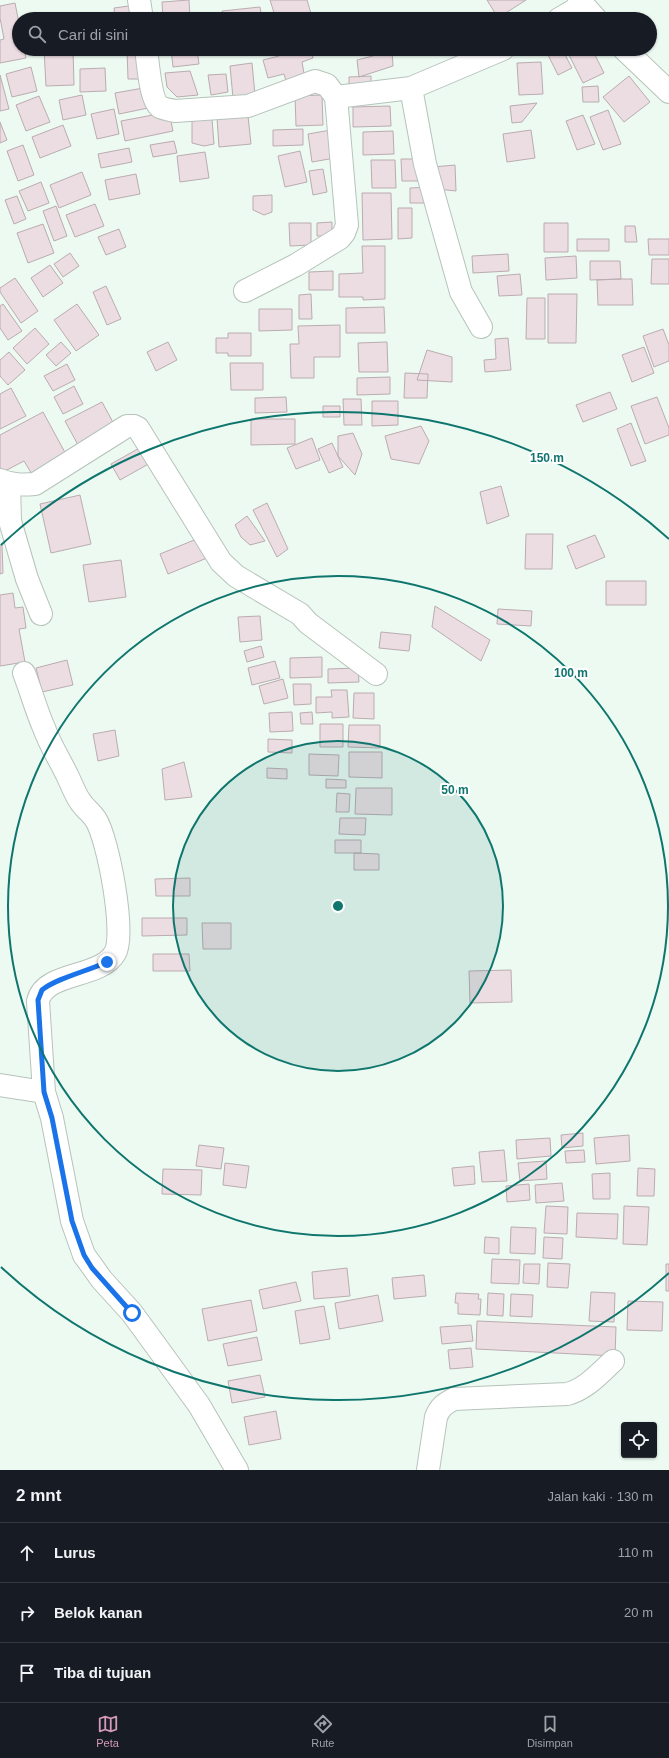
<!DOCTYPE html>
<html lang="id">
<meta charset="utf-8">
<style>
body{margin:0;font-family:Helvetica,sans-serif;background:#20242c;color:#f1f3f6}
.controls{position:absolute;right:12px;bottom:12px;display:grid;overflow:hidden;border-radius:4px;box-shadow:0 1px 3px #0004}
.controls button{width:36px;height:36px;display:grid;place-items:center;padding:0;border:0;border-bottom:1px solid #363941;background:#171b24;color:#f1f3f6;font:20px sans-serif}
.stop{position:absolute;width:12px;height:12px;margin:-9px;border:3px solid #1a73e8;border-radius:50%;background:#fff}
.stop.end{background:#1a73e8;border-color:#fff;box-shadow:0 1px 4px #0008}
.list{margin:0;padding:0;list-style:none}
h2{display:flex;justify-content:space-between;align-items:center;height:52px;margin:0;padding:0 16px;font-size:17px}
h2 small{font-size:13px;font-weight:400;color:#9ea1a6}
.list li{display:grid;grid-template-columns:26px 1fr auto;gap:12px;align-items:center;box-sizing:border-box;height:60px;padding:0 16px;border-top:1px solid #363941}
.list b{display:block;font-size:15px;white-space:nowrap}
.list em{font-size:13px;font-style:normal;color:#9ea1a6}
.icon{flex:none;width:22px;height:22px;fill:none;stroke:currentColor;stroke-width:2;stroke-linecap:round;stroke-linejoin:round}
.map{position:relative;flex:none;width:669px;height:1470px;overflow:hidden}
.search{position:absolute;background:#171b24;box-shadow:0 1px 3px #0004;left:12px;right:12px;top:12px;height:44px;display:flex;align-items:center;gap:10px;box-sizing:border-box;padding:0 14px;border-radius:22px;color:#9ea1a6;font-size:15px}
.sheet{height:232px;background:#171b24}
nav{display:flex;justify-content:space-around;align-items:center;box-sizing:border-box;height:56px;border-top:1px solid #363941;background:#171b24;font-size:11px;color:#9ea1a6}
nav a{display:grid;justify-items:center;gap:2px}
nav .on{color:#d499ba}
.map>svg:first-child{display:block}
</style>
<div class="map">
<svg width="669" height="1470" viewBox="0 0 669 1470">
<rect width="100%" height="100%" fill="#edfaf2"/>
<path fill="#ecdde2" stroke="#baacb1" d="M189 0 190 18 163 19 162 2Z
M270 0H307L312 17 305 19H276Z
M487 0H526L498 18Z
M15 3 19 23V49H24L26 58 0 63V40L4 39 0 18V6Z
M136 5 137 19H115L114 8Z
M260 7 262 19H223L222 11Z
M327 13 330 19H313L312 17Z
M489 14 491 19H478Z
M109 17V19H74V18Z
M44 49H73L74 85 46 86Z
M127 49H142L143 79H128Z
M171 49H197L199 64 173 67Z
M277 49H311L313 58 302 62 305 79 287 84 284 74 268 78 263 60 279 56Z
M545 49H562L572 68 558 75Z
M566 49H592L604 73 583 83Z
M392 51 393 66 359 77 357 60Z
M541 62 543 94 519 95 517 63Z
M252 63 255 95 233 98 230 66Z
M31 67 37 91 12 97 6 74Z
M105 68 106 91 80 92V69Z
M190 71 198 95 177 97 167 87 165 73Z
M226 74 228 92 211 95 208 75Z
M0 75 9 109 0 111Z
M371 76V89L349 90V77Z
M629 76 650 102 624 122 603 97Z
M598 86 599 102H583L582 87Z
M149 87 153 107 119 114 115 93Z
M82 95 86 115 63 120 59 100Z
M322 95 323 125 296 126 295 96Z
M39 96 50 122 26 131 16 105Z
M537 103 522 122 512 123 510 106Z
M390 106 391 126 353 127V107Z
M114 109 119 134 97 139 91 114Z
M608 110 621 144 603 150 590 117Z
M169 112 173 131 125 141 121 121Z
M583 115 595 144 577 150 566 121Z
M248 116 251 144 219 147 217 118Z
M212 119 214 144 204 146 192 143V121Z
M0 122 7 140 0 143Z
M63 125 71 146 40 158 32 137Z
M303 129V145L273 146V130Z
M331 130 335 158 312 162 308 134Z
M531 130 535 158 507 162 503 134Z
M393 131 394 154 363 155V132Z
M174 141 177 153 153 157 150 145Z
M23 145 34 175 18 181 7 151Z
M129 148 132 162 101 168 98 154Z
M300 151 307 182 285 187 278 156Z
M205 152 209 178 180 182 177 156Z
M401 159H420V181H402Z
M371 160H395L396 188H372Z
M455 165 456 191 437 189 433 167Z
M323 169 327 192 313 195 309 171Z
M82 172 91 195 59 208 50 185Z
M136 174 140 194 109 200 105 180Z
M41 182 49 203 28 211 19 191Z
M432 187V203H410V188Z
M362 193H391L392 239 363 240Z
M272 195V212L264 215 253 210V196Z
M17 196 26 219 14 224 5 200Z
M95 204 104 226 75 237 66 215Z
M56 206 67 236 54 241 43 211Z
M398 208H412V238L398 239Z
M332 222V236H317V223Z
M289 223H311V245L290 246Z
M544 223H568V252H544Z
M43 224 54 253 28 263 17 233Z
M625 226H635L637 242H625Z
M119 229 126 247 106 255 98 237Z
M577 239H609V251H577Z
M648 239H669V255H649Z
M362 246H385V299L363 300V297H339V274L363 273Z
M70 253 79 266 63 277 54 264Z
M508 254 509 271 473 273 472 256Z
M576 256 577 278 546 280 545 258Z
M652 259H669V284H651Z
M590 261H620L621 279 590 280Z
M50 265 63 283 43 297 31 278Z
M333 271V290H309V272Z
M520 274 522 295 499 296 497 276Z
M15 278 38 311 21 323 0 292V288Z
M621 279H632L633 305H598L597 280Z
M106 286 121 319 107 325 93 292Z
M311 294 312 319H299V295Z
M548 294H577L576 343H548Z
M527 298H545V339H526Z
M3 304 22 331 8 340 0 328V306Z
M77 304 99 335 76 351 54 320Z
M384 307 385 333H346V308Z
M259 309H292V330L259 331Z
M340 325V357H314V378H291L290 344H299L298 326Z
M35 328 49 344 27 364 13 348Z
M663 329 669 345V361L654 367 643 336Z
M228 333H251V356H228V353H216V338H228Z
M508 338 511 370 485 372 484 360 496 359 495 339Z
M61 342 71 353 56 366 46 355Z
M168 342 177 360 156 371 147 352Z
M387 342 388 372H359L358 343Z
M644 347 654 373 632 382 622 355Z
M427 350 452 357V382L417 380Z
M9 352 25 370 8 385 0 376V360Z
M230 363H263V390H231Z
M67 364 75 380 53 391 44 376Z
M405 373 428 374 427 398H404Z
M390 377V394L357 395V378Z
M74 386 83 404 63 414 54 397Z
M11 388 26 416 0 429V394Z
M610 392 617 409 583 422 576 405Z
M286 397 287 412 255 413V398Z
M657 397 669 428V435L645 444 631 406Z
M343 399H361L362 425H344Z
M372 401H398V425L372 426Z
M102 402 115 426 78 445 65 421Z
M323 406H340V417H323Z
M43 412 68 458 33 476 24 461 3 472 0 468V435Z
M251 419H295V444L251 445Z
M631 423 646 461 631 466 617 429Z
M421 426 429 441 419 464 391 459 385 436Z
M353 433 362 454 355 475 338 456V436Z
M312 438 320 460 296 469 287 448Z
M332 443 343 467 329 473 318 449Z
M143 446 152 462 120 480 111 464Z
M501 486 509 516 487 524 480 492Z
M80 495 91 544 51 553 40 504Z
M267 503 288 549 277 557 253 510Z
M247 516 265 541 250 545 241 537 235 525Z
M526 534H553L552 569H525Z
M595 535 605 557 576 569 567 546Z
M199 538 207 558 168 574 160 554Z
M0 545H2L3 573 0 574Z
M121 560 126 597 89 602 83 565Z
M606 581H646V605H606Z
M13 593 15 608 23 607 26 628 19 629 25 662 0 666V595Z
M435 606 490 640 481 661 432 627Z
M498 609 532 611 531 626 497 624Z
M260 616 262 640 240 642 238 617Z
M381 632 411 635 409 651 379 648Z
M261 646 264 657 247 662 244 651Z
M322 657V677L290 678V658Z
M67 660 73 685 42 692 36 668Z
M275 661 280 678 252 685 248 668Z
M358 668 359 682 328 683V669Z
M283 679 288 698 264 704 259 686Z
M293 684H311V704L294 705Z
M331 690H347L349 717 332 718V712L316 713V697H332Z
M354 693H374V719L353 718Z
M292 712 293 731 270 732 269 713Z
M312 712 313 724H301L300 713Z
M320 724H343V747H320Z
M349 725H380V748L348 747Z
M115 730 119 756 98 761 93 734Z
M268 739 292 740V753L268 752Z
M349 752H382V778L349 777Z
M309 754 339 755 338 776 309 775Z
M184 762 192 797 165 800 162 769Z
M267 768 287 769V779L267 778Z
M326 779 346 780V788H326Z
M356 788H392V815L355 814Z
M337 793 350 794 349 812H336Z
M340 818H366L365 835 339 834Z
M335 840H361V853H335Z
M354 853 379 854V870H354Z
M190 878V896H156L155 879Z
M142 918H187V935L142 936Z
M202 923H231V949H203Z
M153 954H189L190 971H153Z
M511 970 512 1002 470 1003 469 971Z
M583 1133V1146L562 1148 561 1135Z
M629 1135 630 1161 596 1164 594 1138Z
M550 1138 551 1156 517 1159 516 1140Z
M199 1145 224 1148 221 1169 196 1166Z
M504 1150 507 1181 482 1182 479 1152Z
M584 1150 585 1162 566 1163 565 1151Z
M546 1161 547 1179 520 1181 518 1163Z
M225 1163 249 1166 246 1188 223 1185Z
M474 1166 475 1184 454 1186 452 1168Z
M638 1168 655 1169 654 1196H637Z
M163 1169 202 1170 201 1195 162 1194Z
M610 1173V1199H593L592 1174Z
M562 1183 564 1201 536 1203 535 1185Z
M529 1184 530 1200 507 1202 506 1186Z
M546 1206 568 1207 567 1234 544 1233Z
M624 1206 649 1207 647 1245 623 1244Z
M577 1213 618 1214 617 1239 576 1237Z
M511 1227 536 1228 535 1254 510 1253Z
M485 1237 499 1238V1254L484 1253Z
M544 1237 563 1238 562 1259 543 1258Z
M492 1259 520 1260 519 1284 491 1283Z
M548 1263 570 1264 568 1288 547 1287Z
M524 1264H540L539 1284 523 1283Z
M666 1264H669V1291H666Z
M347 1268 350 1296 314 1299 312 1272Z
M424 1275 426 1296 394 1299 392 1278Z
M296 1282 301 1301 263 1309 259 1290Z
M591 1292 615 1293 614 1322 589 1321Z
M456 1293 479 1294 478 1299H481L480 1315 458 1314V1303H455Z
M488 1293 504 1294 503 1316 487 1315Z
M511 1294 533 1295 532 1317 510 1316Z
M378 1295 383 1321 339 1329 335 1303Z
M251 1300 257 1331 208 1341 202 1309Z
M628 1301 663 1302 662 1331 627 1330Z
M324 1306 330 1339 300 1344 295 1311Z
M477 1321 616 1327 615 1356 476 1349Z
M471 1325 473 1341 442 1344 440 1327Z
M257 1337 262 1360 228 1366 223 1344Z
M471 1348 473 1367 450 1369 448 1350Z
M260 1375 265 1397 232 1403 228 1381Z
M276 1411 281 1439 249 1445 244 1417Z"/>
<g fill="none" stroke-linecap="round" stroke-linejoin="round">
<defs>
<path id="minor" d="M139 0 142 19
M579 0 596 19
M559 19 583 5
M146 49C148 61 150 100 160 107 164 109 170 110 175 111L248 106 315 81 327 85 336 97
M624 49 669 92
M245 291 296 265 340 238 344 233 347 225 336 97 411 88
M481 327 461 292 425 164 411 88 503 49
M0 480C12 485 22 485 35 484L127 426H134L138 428 221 562 236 576 300 614 308 623 376 674
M9 484 10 521 27 579 41 614
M24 673C31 691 36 710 44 728 50 745 60 760 68 777 72 785 75 794 80 801 84 808 92 813 96 820 108 839 126 934 115 953 100 979 45 971 38 1001L44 1092 52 1118 72 1221 84 1255 102 1280 132 1313 199 1405 237 1470
M0 1085 44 1092
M428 1470 436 1417C440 1407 444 1404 454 1399L567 1394C586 1389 599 1374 613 1361"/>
</defs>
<use href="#minor" stroke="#b6c3bb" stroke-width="24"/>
<use href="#minor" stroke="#fff" stroke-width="22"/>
</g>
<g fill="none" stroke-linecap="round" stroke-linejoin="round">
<path stroke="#1a73e8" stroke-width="5" d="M107 962C88 971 57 978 42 990L38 1000 44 1092 52 1118 72 1221 84 1255 92 1268 132 1313"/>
</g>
<circle cx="338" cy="906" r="165" fill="#0f766e" fill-opacity=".12"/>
<g fill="none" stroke="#0f766e" stroke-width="2">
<circle cx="338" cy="906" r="165"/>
<circle cx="338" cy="906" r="330"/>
<path d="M669 1273A494 494 0 0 1 1 1267M1 545A494 494 0 0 1 669 539"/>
</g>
<circle cx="338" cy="906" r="6" fill="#0f766e" stroke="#fff" stroke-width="2"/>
<g font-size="12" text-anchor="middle" font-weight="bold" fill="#0f766e" stroke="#fff" stroke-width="4" stroke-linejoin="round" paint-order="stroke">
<text x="547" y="462">150 m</text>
<text x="571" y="677">100 m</text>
<text x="455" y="794">50 m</text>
</g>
</svg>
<div class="controls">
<button><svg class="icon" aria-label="locate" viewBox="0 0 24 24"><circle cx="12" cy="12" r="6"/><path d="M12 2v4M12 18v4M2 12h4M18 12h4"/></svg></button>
</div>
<div class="stop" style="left:132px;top:1313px"></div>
<div class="stop end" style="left:107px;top:962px"></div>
<div class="search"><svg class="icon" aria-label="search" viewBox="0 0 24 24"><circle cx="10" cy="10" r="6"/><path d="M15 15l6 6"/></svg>Cari di sini</div>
</div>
<section class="sheet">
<h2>2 mnt<small>Jalan kaki · 130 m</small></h2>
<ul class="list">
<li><svg class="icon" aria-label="ahead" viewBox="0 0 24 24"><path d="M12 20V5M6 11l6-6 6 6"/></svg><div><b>Lurus</b></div><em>110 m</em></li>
<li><svg class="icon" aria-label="right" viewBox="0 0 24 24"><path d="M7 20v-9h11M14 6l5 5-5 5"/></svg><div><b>Belok kanan</b></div><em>20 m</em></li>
<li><svg class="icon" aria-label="arrive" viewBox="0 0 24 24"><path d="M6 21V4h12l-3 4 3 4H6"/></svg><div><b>Tiba di tujuan</b></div></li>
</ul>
</section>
<nav>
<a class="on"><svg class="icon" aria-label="map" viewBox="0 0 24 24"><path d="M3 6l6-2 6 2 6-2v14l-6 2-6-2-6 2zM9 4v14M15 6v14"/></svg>Peta</a>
<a><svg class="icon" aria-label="directions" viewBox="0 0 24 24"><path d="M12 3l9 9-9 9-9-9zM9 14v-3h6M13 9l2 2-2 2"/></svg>Rute</a>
<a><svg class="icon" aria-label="saved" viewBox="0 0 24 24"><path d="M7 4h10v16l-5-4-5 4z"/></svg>Disimpan</a>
</nav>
